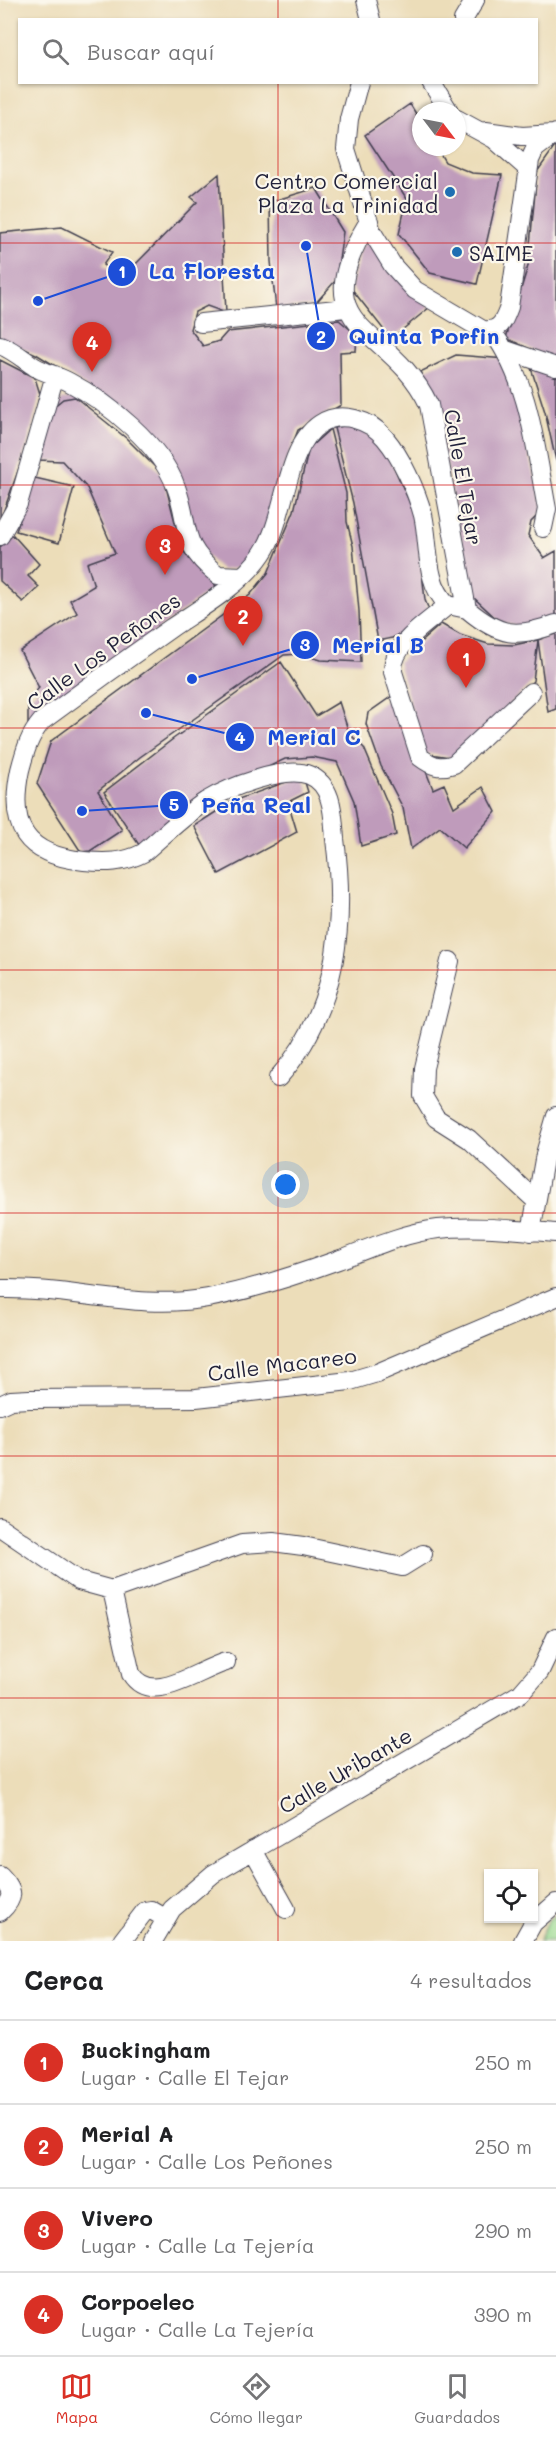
<!DOCTYPE html>
<html lang="es">
<meta charset="utf-8">
<style>
body{margin:0;font-family:Mali,sans-serif;background:#f2f2f2;color:#202124}
.controls{position:absolute;right:18px;bottom:18px;display:grid;overflow:hidden;border-radius:0px;box-shadow:0 2px 4px #0004}
.controls button{width:54px;height:54px;display:grid;place-items:center;padding:0;border:0;border-bottom:2px solid #e0e0e0;background:#fff;color:#202124;font:30px sans-serif}
.compass{position:absolute;left:412px;top:102px;width:54px;height:54px;border-radius:50%;background:#fff;box-shadow:0 2px 4px #0004;rotate:122deg}
.you{position:absolute;left:286px;top:1185px;width:21px;height:21px;margin:-15px;border:4px solid #fff;border-radius:50%;background:#1a73e8;box-shadow:0 0 0 9px #1a73e833}
.badge{display:grid;place-items:center;width:39px;height:39px;border-radius:50%;background:#d93025;color:#fff;font-size:20px;font-weight:700}
.pin{position:absolute;translate:-50% -50px;filter:drop-shadow(0 2px 3px #0008)}
.pin::after{content:'';position:absolute;top:32px;width:21px;height:18px;background:inherit;clip-path:polygon(0 0,100% 0,50% 100%)}
.list{margin:0;padding:0;list-style:none}
h2{display:flex;justify-content:space-between;align-items:center;height:78px;margin:0;padding:0 24px;font-size:26px}
h2 small{font-size:20px;font-weight:400;color:#757577}
.list li{display:grid;grid-template-columns:39px 1fr auto;gap:18px;align-items:center;box-sizing:border-box;height:84px;padding:0 24px;border-top:2px solid #e0e0e0}
.list b{display:block;font-size:22px;white-space:nowrap}
.list p{margin:0;font-size:20px;white-space:nowrap;color:#757577}
.list em{font-size:20px;font-style:normal;color:#757577}
.icon{flex:none;width:33px;height:33px;fill:none;stroke:currentColor;stroke-width:2;stroke-linecap:round;stroke-linejoin:round}
.map{position:relative;flex:none;width:556px;height:1941px;overflow:hidden}
.search{position:absolute;background:#fff;box-shadow:0 2px 4px #0004;left:18px;right:18px;top:18px;height:66px;display:flex;align-items:center;gap:15px;box-sizing:border-box;padding:0 21px;border-radius:0px;color:#757577;font-size:22px}
.sheet{height:414px;background:#fff}
nav{display:flex;justify-content:space-around;align-items:center;box-sizing:border-box;height:84px;border-top:2px solid #e0e0e0;background:#fff;font-size:16px;color:#757577}
nav a{display:grid;justify-items:center;gap:3px}
nav .on{color:#d93025}
.map>svg:first-child{display:block}
</style>
<div class="map">
<svg width="556" height="1941" viewBox="0 0 556 1941">
<rect width="100%" height="100%" fill="#fbf7ec"/>
<filter id="ink" filterUnits="userSpaceOnUse"><feTurbulence type="fractalNoise" baseFrequency=".0167" numOctaves="2"/><feDisplacementMap in="SourceGraphic" scale="12" xChannelSelector="R" yChannelSelector="G"/><feConvolveMatrix kernelMatrix="1 2 1 2 8 2 1 2 1" color-interpolation-filters="sRGB"/></filter>
<filter id="wash" filterUnits="userSpaceOnUse"><feTurbulence type="fractalNoise" baseFrequency=".008" numOctaves="4" result="noise"/><feDisplacementMap in="SourceGraphic" scale="24" xChannelSelector="R" yChannelSelector="G"/><feGaussianBlur stdDeviation="1.35" result="paint"/><feColorMatrix in="noise" values="0 0 0 0 0 0 0 0 0 0 0 0 0 0 0 0 0 1.4 0 .05"/><feComposite in="paint" operator="in"/></filter>
<g filter="url(#wash)">
<rect width="100%" height="100%" fill="#ecddb9"/>
<path fill="#98d990" stroke="#5d7e66" stroke-width="1.5" d="M556 1915V1941H539L549 1919Z"/>
<g id="blocks">
<path fill="#bf9bbb" d="M410 104 421 122V147H436L445 162 472 173 502 175 477 284 430 273 399 234 407 199 365 135Z
M556 145V361L506 338 528 266 537 172Z
M219 174 226 313 207 306 195 312 190 329 203 346 219 341 227 332 339 320 357 335 356 351 340 352 341 405 298 430 280 478 271 518 252 556 239 568 222 570 204 554 160 447 72 376 36 354 0 338V233L62 227 112 252 103 265 122 278 197 202 191 197Z
M316 188 343 232 336 280 313 306 276 309 271 261 270 202Z
M369 239 430 307 391 339 351 288 361 248Z
M456 355 506 359 543 510 531 522 528 535 544 558 556 551V617L523 628 500 622 472 596 434 397 420 372Z
M0 360 35 378 40 394 27 446 0 521Z
M531 368 556 374V461L545 412Z
M75 397 126 438 163 475 182 550 216 586 28 726V700L39 688 20 651 77 613 70 600 94 586 87 563 115 553 87 488 62 461 38 460 52 408 63 399Z
M353 424 384 445 416 517 425 600 431 615 417 626 392 638 378 641 353 503 334 428Z
M330 429 346 493 347 522 353 546 359 611 361 662 321 660 300 654 284 655 140 757 98 791 122 830 90 851 81 852 37 784 51 741 250 595 268 573 294 511 309 448Z
M35 478 74 487 59 543 16 531Z
M13 535 39 564 28 576 39 587 23 602 0 581V547Z
M441 624 460 635 488 644 514 645 538 640 533 681 456 758 424 753 398 662Z
M556 633V709L548 712 538 640Z
M281 662 316 716 339 702 349 733 364 748 392 814 396 835 361 846 354 801 337 762 312 757 285 759 209 795 141 848 104 792 173 739Z
M395 694 433 789 444 784 454 807 483 787 496 812 464 848 440 827 411 849 403 808 381 766 366 724 368 713Z
M303 776 308 792 288 802 297 832 219 874 194 826 233 801Z"/>
</g>
</g>
<g filter="url(#ink)">
<use href="#blocks" fill-opacity="0" stroke="#403e4e" stroke-width="1.5"/>
<g fill="none" stroke-linecap="round" stroke-linejoin="round">
<defs>
<path id="minor" d="M366 0 371 20
M463 20 475 0
M359 82 349 119 346 149 372 232 393 266 415 290 483 330C500 332 504 321 509 307L530 160 535 149 556 133
M431 82 449 111
M457 119 494 139 528 169
M486 131 522 136 554 134
M369 221C300 334 390 322 429 405L467 609C500 637 517 638 556 624
M201 323 346 308
M492 331C530 383 535 446 547 509L543 528
M0 345C13 350 23 359 35 367 46 373 58 376 69 382 107 402 161 445 176 487 191 527 178 543 218 575L242 576
M506 350 556 367
M0 536 18 504 55 375
M448 605C429 622 391 644 393 672L420 757C432 766 439 769 454 764L531 692
M450 961 424 1068 423 1096 436 1118 469 1139 536 1201
M278 1078C337 1012 346 923 335 839 333 817 334 785 309 775 285 765 228 788 206 801 183 816 163 836 143 853 124 863 105 863 84 861 25 855 8 827 20 770 25 751 29 736 42 721 85 689 128 658 171 628 202 607 241 585 262 554 287 518 284 448 320 424 341 410 370 420 385 438 402 458 416 490 423 515 430 545 424 582 448 605L467 609
M531 1232 545 1154 556 1116
M0 1289C70 1287 139 1311 208 1298 251 1290 297 1275 338 1260 370 1248 404 1233 438 1229 477 1225 517 1230 556 1233
M0 1405 11 1400 29 1399 196 1398 350 1381 377 1373 556 1297
M0 1527 79 1581 112 1590 242 1544 273 1542 303 1546 402 1567 423 1554
M112 1590 131 1674C152 1707 197 1670 226 1662
M253 1850 286 1909
M0 1876C14 1891 16 1897 0 1912
M122 1941 145 1911 151 1910 165 1918
M153 1941 172 1909 213 1874 521 1693 540 1671 556 1637
M523 1941 533 1923 556 1903"/>
</defs>
<use href="#minor" stroke="#403e4e" stroke-width="20"/>
<use href="#minor" stroke="#fff" stroke-width="18"/>
</g>
</g>
<path fill="none" stroke="#d62828" stroke-width="1.5" stroke-opacity="0.55" d="M278 0V20M278 82V1941M0 243H556M0 485H556M0 728H556M0 970H556M0 1213H556M0 1456H556M0 1698H556"/>
<g fill="#1f6fb2" stroke="#fbf7ec" stroke-width="2">
<circle cx="450" cy="192" r="6"/>
<circle cx="457" cy="252" r="6"/>
</g>
<g text-anchor="middle" dominant-baseline="central" stroke-width="4.5" stroke-linejoin="round" paint-order="stroke">
<g font-size="21" fill="#22223b" stroke="#fbf7ec" text-anchor="end">
<text x="438" y="180">Centro Comercial<tspan x="438" dy="24">Plaza La Trinidad</tspan></text>
<text x="469" y="252" text-anchor="start">SAIME</text>
</g>
<g font-size="21" fill="#22223b" stroke="#fbf7ec">
<text transform="translate(464 477) rotate(80)">Calle El Tejar</text>
<text transform="translate(103 651) rotate(-36)">Calle Los Peñones</text>
<text transform="translate(282 1364) rotate(-7)">Calle Macareo</text>
<text transform="translate(345 1770) rotate(-30)">Calle Uribante</text>
</g>
</g>
<path fill="none" stroke="#1d4ed8" stroke-width="2" d="M38 301L122 272M306 246L321 336M192 679L305 645M146 713L240 737M82 811L174 805"/>
<g fill="#1d4ed8" stroke="#fbf7ec" stroke-width="2">
<circle cx="38" cy="301" r="6"/>
<circle cx="306" cy="246" r="6"/>
<circle cx="192" cy="679" r="6"/>
<circle cx="146" cy="713" r="6"/>
<circle cx="82" cy="811" r="6"/>
<circle cx="122" cy="272" r="15"/>
<circle cx="321" cy="336" r="15"/>
<circle cx="305" cy="645" r="15"/>
<circle cx="240" cy="737" r="15"/>
<circle cx="174" cy="805" r="15"/>
</g>
<g font-size="18" text-anchor="middle" font-weight="bold" fill="#fff">
<text x="122" y="278">1</text>
<text x="321" y="343">2</text>
<text x="305" y="651">3</text>
<text x="240" y="744">4</text>
<text x="174" y="811">5</text>
</g>
<g font-size="22" text-anchor="middle" font-weight="bold" fill="#1d4ed8" stroke="#fbf7ec" stroke-width="4.5" stroke-linejoin="round" paint-order="stroke">
<text x="212" y="279">La Floresta</text>
<text x="424" y="344">Quinta Porfin</text>
<text x="378" y="653">Merial B</text>
<text x="314" y="745">Merial C</text>
<text x="256" y="813">Peña Real</text>
</g>
</svg>
<div class="controls">
<button><svg class="icon" aria-label="locate" viewBox="0 0 24 24"><circle cx="12" cy="12" r="6"/><path d="M12 2v4M12 18v4M2 12h4M18 12h4"/></svg></button>
</div>
<svg class="compass" viewBox="-18 -18 36 36"><path d="M0-13l5 13h-10z" fill="#e53935"/><path d="M0 13l5-13h-10z" fill="#757577"/></svg>
<div class="you"></div>
<div class="pin badge" style="left:466px;top:688px">1</div>
<div class="pin badge" style="left:243px;top:646px">2</div>
<div class="pin badge" style="left:165px;top:575px">3</div>
<div class="pin badge" style="left:92px;top:372px">4</div>
<div class="search"><svg class="icon" aria-label="search" viewBox="0 0 24 24"><circle cx="10" cy="10" r="6"/><path d="M15 15l6 6"/></svg>Buscar aquí</div>
</div>
<section class="sheet">
<h2>Cerca<small>4 resultados</small></h2>
<ul class="list">
<li><span class="badge">1</span><div><b>Buckingham</b><p>Lugar · Calle El Tejar</p></div><em>250 m</em></li>
<li><span class="badge">2</span><div><b>Merial A</b><p>Lugar · Calle Los Peñones</p></div><em>250 m</em></li>
<li><span class="badge">3</span><div><b>Vivero</b><p>Lugar · Calle La Tejería</p></div><em>290 m</em></li>
<li><span class="badge">4</span><div><b>Corpoelec</b><p>Lugar · Calle La Tejería</p></div><em>390 m</em></li>
</ul>
</section>
<nav>
<a class="on"><svg class="icon" aria-label="map" viewBox="0 0 24 24"><path d="M3 6l6-2 6 2 6-2v14l-6 2-6-2-6 2zM9 4v14M15 6v14"/></svg>Mapa</a>
<a><svg class="icon" aria-label="directions" viewBox="0 0 24 24"><path d="M12 3l9 9-9 9-9-9zM9 14v-3h6M13 9l2 2-2 2"/></svg>Cómo llegar</a>
<a><svg class="icon" aria-label="saved" viewBox="0 0 24 24"><path d="M7 4h10v16l-5-4-5 4z"/></svg>Guardados</a>
</nav>
